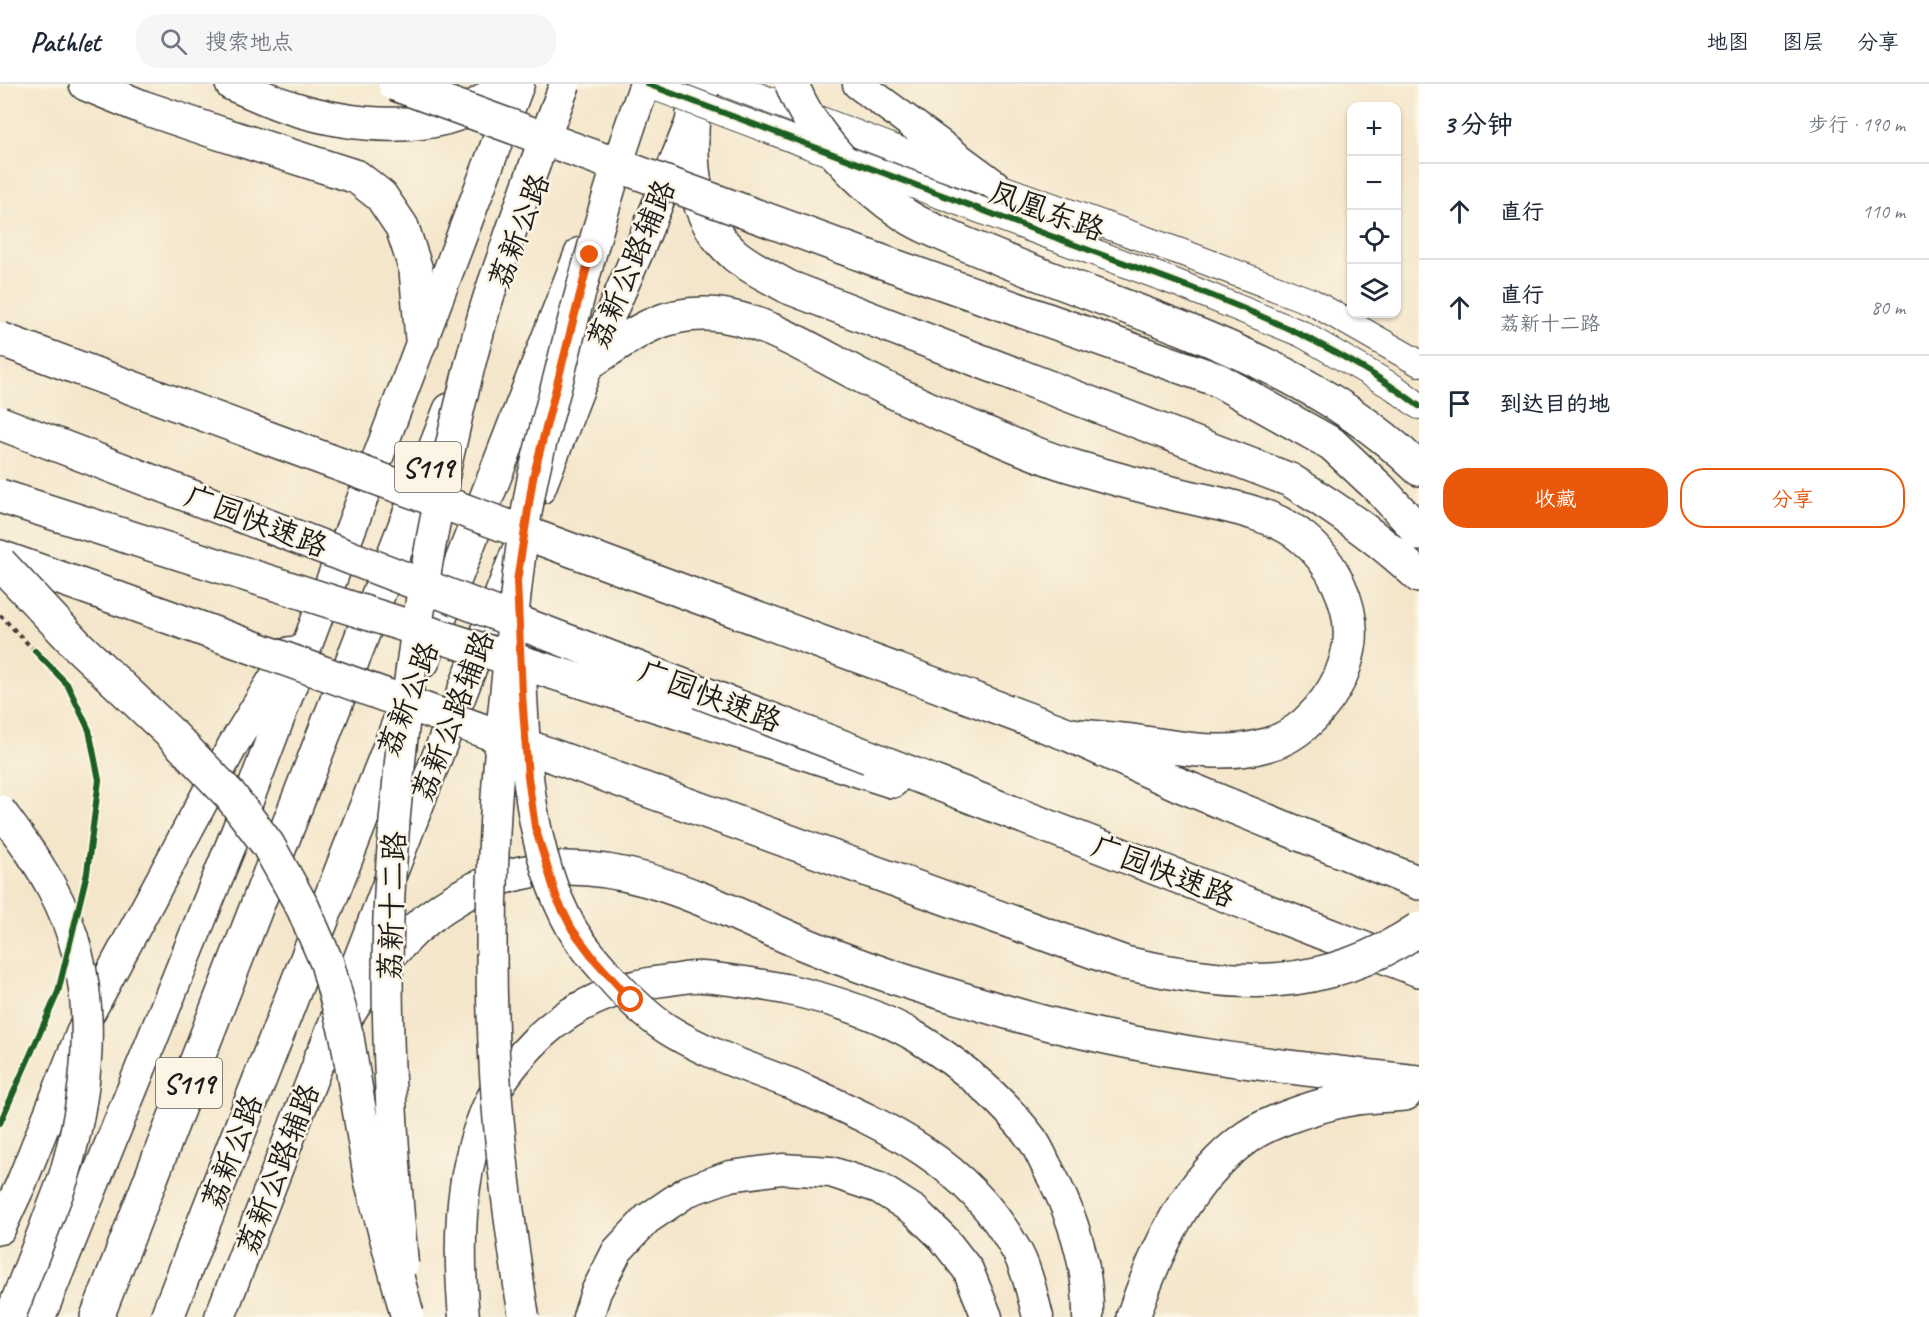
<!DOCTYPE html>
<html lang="zh">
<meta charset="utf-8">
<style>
body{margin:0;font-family:Caveat,"LXGW WenKai TC",sans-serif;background:#f6f6f7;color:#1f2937}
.controls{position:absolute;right:18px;top:18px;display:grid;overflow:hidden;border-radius:12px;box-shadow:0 2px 4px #0004}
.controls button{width:54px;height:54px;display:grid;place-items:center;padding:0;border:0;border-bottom:2px solid #e0e1e3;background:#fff;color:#1f2937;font:30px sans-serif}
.stop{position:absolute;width:18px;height:18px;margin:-14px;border:4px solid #ea580c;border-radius:50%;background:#fff}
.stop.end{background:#ea580c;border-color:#fff;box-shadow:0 2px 6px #0008}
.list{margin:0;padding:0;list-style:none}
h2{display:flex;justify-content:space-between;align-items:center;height:78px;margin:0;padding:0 24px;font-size:26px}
h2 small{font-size:20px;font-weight:400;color:#747a83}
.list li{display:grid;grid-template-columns:39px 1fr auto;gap:18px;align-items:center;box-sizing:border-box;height:96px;padding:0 24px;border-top:2px solid #e0e1e3}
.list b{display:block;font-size:22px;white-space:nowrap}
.list p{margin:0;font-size:20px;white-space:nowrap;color:#747a83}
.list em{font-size:20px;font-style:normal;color:#747a83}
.actions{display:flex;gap:12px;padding:18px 24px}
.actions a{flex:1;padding:14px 0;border:2px solid #ea580c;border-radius:24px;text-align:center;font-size:21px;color:#ea580c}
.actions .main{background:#ea580c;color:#fff}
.icon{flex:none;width:33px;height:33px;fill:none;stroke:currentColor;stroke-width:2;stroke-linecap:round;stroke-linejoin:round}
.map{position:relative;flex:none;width:1419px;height:1233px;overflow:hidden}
header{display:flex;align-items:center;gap:36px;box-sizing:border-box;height:84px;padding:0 30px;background:#fff;border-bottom:2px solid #e0e1e3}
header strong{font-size:28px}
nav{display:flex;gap:33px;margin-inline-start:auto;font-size:21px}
.search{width:420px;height:54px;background:#f6f6f7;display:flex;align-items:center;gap:15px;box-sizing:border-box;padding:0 21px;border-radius:24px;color:#747a83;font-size:22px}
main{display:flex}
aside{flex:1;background:#fff}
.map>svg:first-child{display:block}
</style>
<header>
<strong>Pathlet</strong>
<div class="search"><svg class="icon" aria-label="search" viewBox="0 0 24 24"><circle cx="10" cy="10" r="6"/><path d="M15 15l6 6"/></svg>搜索地点</div>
<nav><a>地图</a><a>图层</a><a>分享</a></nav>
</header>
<main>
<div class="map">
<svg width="1419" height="1233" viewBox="0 0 1419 1233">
<rect width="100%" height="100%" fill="#fcf5e5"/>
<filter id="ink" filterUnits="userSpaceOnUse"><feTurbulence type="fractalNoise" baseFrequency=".0167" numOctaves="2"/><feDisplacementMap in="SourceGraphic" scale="12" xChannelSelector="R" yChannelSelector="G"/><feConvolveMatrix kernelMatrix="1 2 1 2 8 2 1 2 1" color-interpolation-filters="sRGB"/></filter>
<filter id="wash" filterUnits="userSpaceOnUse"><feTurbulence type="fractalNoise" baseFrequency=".008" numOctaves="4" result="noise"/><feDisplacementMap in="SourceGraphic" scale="24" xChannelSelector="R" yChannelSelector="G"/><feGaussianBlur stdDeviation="1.35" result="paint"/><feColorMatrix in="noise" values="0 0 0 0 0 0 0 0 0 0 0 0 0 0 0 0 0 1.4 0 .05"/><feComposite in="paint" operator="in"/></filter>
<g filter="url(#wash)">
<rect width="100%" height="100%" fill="#f4e6cb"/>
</g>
<g filter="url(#ink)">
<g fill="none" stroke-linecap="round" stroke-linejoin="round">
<defs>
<path id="tertiary" d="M727 0 946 84 1189 171 1312 218 1419 279
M937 110 1177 199 1302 250 1395 304 1419 322"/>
<path id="secondary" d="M858 0 995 101
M540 405 589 279 641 161 706 0
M792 1000C881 1040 964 1074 1015 1164 1027 1184 1032 1210 1038 1233
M0 1145 21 1100 88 932 233 661 290 568
M40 1233 237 746 519 0
M220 1233 516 469
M464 1233C458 1165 458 1095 484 1031 495 1001 516 976 538 954 575 919 621 901 670 896 681 895 692 892 702 893 730 895 758 900 785 905 831 915 878 930 918 954 960 980 1002 1015 1032 1055 1038 1063 1042 1073 1047 1083 1072 1129 1089 1179 1088 1233
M588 1233 596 1208 617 1167 647 1135 688 1107 730 1092 782 1085 831 1088 879 1104 915 1127 943 1154 968 1186 987 1233"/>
<path id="primary" d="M423 577 581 170
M97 1233 450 326
M167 1233 402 631"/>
<path id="trunk" d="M86 0 142 23 216 48 357 93 381 112 402 143 416 186 422 255
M232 0C252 8 272 18 292 24 350 42 433 52 485 16 491 12 497 5 502 0
M693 30C689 82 692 135 736 172 751 184 771 193 788 203L1290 396C1337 425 1379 454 1419 492
M958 157C989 170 1020 183 1052 195 1178 243 1321 288 1419 385
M880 177 1218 296 1332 360 1379 404 1413 441 1419 450
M589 279C628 254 656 229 706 230 760 231 817 270 865 294 905 314 946 333 988 350 1016 362 1045 375 1075 383 1108 393 1142 402 1176 410 1215 420 1272 427 1303 454 1332 477 1353 520 1350 557 1347 580 1339 600 1325 618 1310 638 1290 655 1266 661 1223 674 1176 663 1132 657 1111 655 1091 653 1070 651
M0 473 111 512
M899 587 1070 651 1180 701 1419 799
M677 628 892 697
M869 673 1419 886
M320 975C344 938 369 892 400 860 434 824 481 795 531 787 632 770 724 828 814 864 880 891 948 911 1017 931 1149 969 1283 983 1419 998
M1133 1233C1156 1166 1187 1096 1247 1053 1268 1038 1311 1024 1336 1018 1358 1012 1383 1012 1405 1010"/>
</defs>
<use href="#tertiary" stroke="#3c3a36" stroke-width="28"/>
<use href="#secondary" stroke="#3c3a36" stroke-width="33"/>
<use href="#primary" stroke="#3c3a36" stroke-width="36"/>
<use href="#trunk" stroke="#3c3a36" stroke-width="36"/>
<path stroke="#3c3a36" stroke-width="4" stroke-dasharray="4.5 4.5" stroke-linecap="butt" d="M0 531 35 567"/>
<use href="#tertiary" stroke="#fff" stroke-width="26"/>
<use href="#secondary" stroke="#fff" stroke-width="30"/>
<use href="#primary" stroke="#fff" stroke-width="33"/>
<use href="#trunk" stroke="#fff" stroke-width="33"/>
<defs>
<path id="tertiary-bridge" d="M647 0 937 110"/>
<path id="secondary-bridge" d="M521 591C525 676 529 767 571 843 581 861 596 877 610 893 627 912 645 931 667 945 705 969 750 984 792 1000
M0 726C19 752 38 777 53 806 100 894 92 996 65 1089 60 1106 52 1123 46 1140 34 1171 22 1202 10 1233
M403 1180C392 1054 383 926 390 799 402 606 432 414 484 228 490 207 498 186 505 165 524 109 544 55 565 0
M524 1233C511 1152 500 1071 495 989 487 851 493 712 509 574 515 514 521 453 533 393 541 357 552 320 561 284 585 187 611 93 645 0"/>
<path id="trunk-bridge" d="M395 0 880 177
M792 0C810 49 861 102 905 131 921 142 941 149 958 157
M0 255 899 587
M0 339 869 673
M0 412 677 628
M0 479 77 561 171 650 230 711 268 761 303 824 327 879 347 953 371 1096 407 1230
M111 512 1125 879C1235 903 1321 911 1419 845"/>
</defs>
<use href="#tertiary-bridge" stroke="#3c3a36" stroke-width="28" stroke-linecap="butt"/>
<use href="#secondary-bridge" stroke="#3c3a36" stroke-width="33" stroke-linecap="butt"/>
<use href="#trunk-bridge" stroke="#3c3a36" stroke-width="36" stroke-linecap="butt"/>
<use href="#tertiary-bridge" stroke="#fff" stroke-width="26"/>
<use href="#secondary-bridge" stroke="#fff" stroke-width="30"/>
<use href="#trunk-bridge" stroke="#fff" stroke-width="33"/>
<defs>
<path id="cycleway" d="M647 0C784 52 921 104 1059 155 1182 201 1313 241 1419 322
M0 1039 58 908 87 789 99 696 89 646 67 600 35 567"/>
</defs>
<use href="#cycleway" stroke="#fcf5e5" stroke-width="10"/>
<use href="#cycleway" stroke="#1b5e20" stroke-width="6"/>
</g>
</g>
<g fill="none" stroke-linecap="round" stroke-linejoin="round" filter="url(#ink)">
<path stroke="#ea580c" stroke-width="8" d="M590 171 533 394 517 497 522 610 528 693 535 743 557 815 572 845 595 876 631 916"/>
</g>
<g text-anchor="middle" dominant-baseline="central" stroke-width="5" stroke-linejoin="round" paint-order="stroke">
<g fill="#fcf5e5" stroke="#5f5d58" stroke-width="1.5">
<rect x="395" y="358" width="66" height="50" rx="4.5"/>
<rect x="156" y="974" width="66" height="50" rx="4.5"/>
</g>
<g font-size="28" font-weight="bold" fill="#1c1c1c">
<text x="428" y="383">S119</text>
<text x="189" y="999">S119</text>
</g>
<g font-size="30" fill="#1c1c1c" stroke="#fcf5e5">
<text transform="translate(1047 127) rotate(20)">凤凰东路</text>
<text transform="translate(519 147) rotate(-69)">荔新公路</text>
<text transform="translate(631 180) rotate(-67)">荔新公路辅路</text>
<text transform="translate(256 437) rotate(21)">广园快速路</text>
<text transform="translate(710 612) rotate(21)">广园快速路</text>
<text transform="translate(408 615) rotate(-69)">荔新公路</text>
<text transform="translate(453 632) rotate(-69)">荔新公路辅路</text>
<text transform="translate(1163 787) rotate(21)">广园快速路</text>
<text transform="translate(392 822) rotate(-88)">荔新十二路</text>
<text transform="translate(232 1068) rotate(-69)">荔新公路</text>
<text transform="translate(278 1085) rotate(-69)">荔新公路辅路</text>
</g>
</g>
</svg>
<div class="controls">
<button>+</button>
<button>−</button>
<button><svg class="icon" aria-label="locate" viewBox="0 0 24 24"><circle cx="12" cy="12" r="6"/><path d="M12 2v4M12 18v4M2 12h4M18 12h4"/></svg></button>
<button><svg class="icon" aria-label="layers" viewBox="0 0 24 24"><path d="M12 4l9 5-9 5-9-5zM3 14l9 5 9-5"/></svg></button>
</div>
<div class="stop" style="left:631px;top:916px"></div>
<div class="stop end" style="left:590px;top:171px"></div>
</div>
<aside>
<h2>3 分钟<small>步行 · 190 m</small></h2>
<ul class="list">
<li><svg class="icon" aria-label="ahead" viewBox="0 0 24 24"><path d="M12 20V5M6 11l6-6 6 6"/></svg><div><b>直行</b></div><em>110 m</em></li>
<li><svg class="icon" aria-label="ahead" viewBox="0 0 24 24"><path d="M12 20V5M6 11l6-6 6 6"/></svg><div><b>直行</b><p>荔新十二路</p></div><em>80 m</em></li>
<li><svg class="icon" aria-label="arrive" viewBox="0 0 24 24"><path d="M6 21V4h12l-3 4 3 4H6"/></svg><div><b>到达目的地</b></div></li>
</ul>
<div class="actions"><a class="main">收藏</a><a>分享</a></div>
</aside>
</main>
